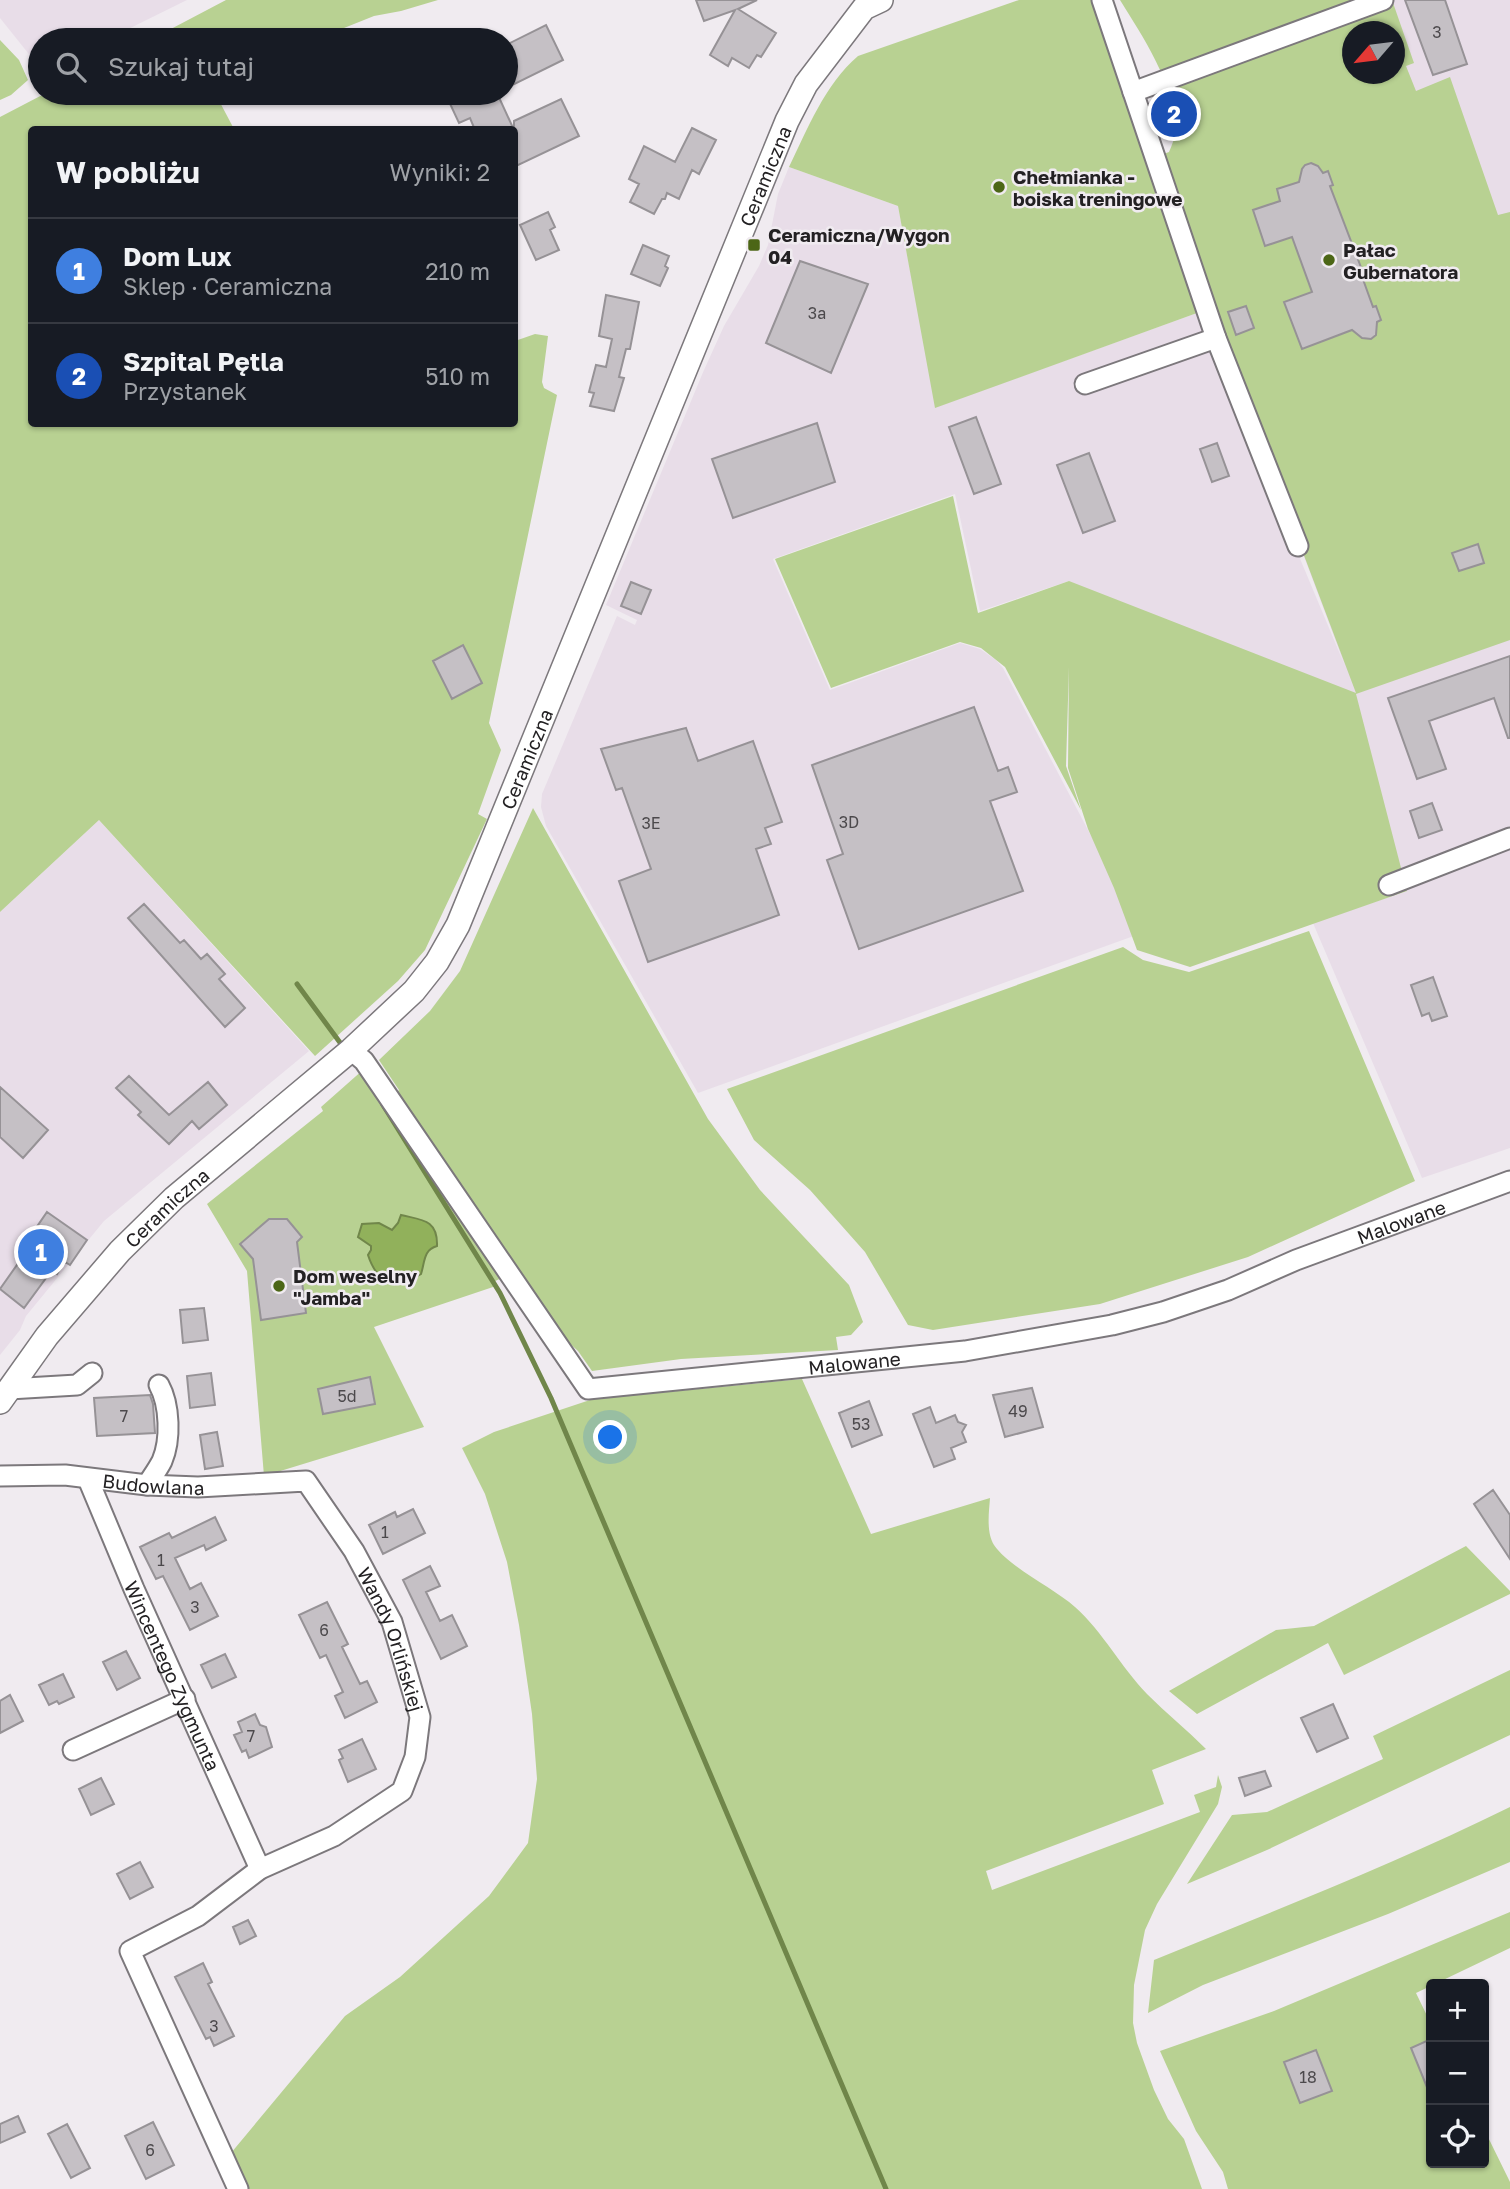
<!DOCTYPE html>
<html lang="pl">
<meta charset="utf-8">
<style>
body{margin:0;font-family:"Golos Text",sans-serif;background:#20242c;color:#f1f3f6}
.controls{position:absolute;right:21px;bottom:21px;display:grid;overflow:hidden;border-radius:7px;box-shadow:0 2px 5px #0004}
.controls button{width:63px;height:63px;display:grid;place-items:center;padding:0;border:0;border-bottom:2px solid #363941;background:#171b24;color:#f1f3f6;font:35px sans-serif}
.compass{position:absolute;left:1342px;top:21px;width:63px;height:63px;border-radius:50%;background:#171b24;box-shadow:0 2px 5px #0004;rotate:242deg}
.you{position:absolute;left:611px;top:1438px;width:24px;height:24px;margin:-18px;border:5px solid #fff;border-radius:50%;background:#1a73e8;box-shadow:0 0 0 10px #1a73e833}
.badge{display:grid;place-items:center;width:46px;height:46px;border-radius:50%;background:#db2777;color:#fff;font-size:23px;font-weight:700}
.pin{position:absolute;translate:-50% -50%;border:4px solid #fff;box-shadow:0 2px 7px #0006}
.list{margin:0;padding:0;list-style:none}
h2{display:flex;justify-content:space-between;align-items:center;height:91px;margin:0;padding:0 28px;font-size:30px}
h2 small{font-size:23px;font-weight:400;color:#9ea1a6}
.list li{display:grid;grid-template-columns:46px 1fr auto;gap:21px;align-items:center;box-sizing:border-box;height:105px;padding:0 28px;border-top:2px solid #363941}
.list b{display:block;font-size:26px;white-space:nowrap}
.list p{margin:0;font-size:23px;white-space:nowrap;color:#9ea1a6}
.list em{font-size:23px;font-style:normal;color:#9ea1a6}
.icon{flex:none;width:38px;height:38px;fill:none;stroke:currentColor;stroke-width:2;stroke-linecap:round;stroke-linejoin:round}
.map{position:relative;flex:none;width:1510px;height:2189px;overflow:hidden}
.search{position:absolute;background:#171b24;box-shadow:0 2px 5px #0004;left:28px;top:28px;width:490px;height:77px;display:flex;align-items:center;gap:18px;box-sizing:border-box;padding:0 24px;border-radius:38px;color:#9ea1a6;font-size:26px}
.panel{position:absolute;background:#171b24;box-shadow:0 2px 5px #0004;left:28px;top:126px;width:490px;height:301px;border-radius:7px}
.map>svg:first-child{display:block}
</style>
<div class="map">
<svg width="1510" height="2189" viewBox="0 0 1510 2189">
<rect width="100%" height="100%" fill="#f0ebf0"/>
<path fill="#e8dde8" d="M0 0H187L106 40H40V64L32 58 0 18Z
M1225 0H1510V1148L1422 1178 1313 923 1407 891 1069 581 980 611 955 494 773 559 830 690 960 643 980 649 996 660 1003 668 1142 933 698 1093 546 826 541 807 542 794 617 616 635 625 637 620 606 605 704 370 724 326 759 266 768 245 778 194 789 167 898 206 936 407 1197 313 1345 666 1246 402 1394 74V32H1352Z
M99 820 309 1051 104 1221 26 1316 20 1330 0 1355V912Z"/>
<path fill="#b8d192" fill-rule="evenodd" d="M226 0H438L401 11 374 16 314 40H150Z
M1019 0H1091L1197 313 935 408 898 206 789 167C807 130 825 84 858 56Z
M1120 0H1392L1414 63 1406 66 1416 91 1450 77 1498 215 1510 212V640L1356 694 1407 891 1190 967 1137 950 1114 888 1088 829 1068 768 1069 667 1066 766 1081 810 1005 667 981 648 960 642 831 688 775 559 953 496 978 613 1069 581 1356 693 1246 402 1158 156 1169 152C1172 145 1175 138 1175 131 1176 86 1143 37 1120 0ZM1352 32H1394V74H1352Z
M0 40 19 60 28 80 11 95 0 100Z
M46 93H215L234 129 32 130V424H514L515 341 535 334 548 336 542 382 544 388 557 395 489 723 501 750 478 814 487 819 425 950 398 981 315 1056 99 820 0 912V117Z
M533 808 708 1119 760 1190 849 1285 863 1322 851 1335 836 1337 838 1350 681 1359 592 1371 578 1351 552 1327 395 1094 399 1090 379 1060 430 1011 460 971Z
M1309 931 1415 1181 1248 1257 1100 1304 933 1330 908 1325 865 1252 810 1190 754 1140 727 1089 1123 947 1143 960 1189 972Z
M364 1069 504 1277 493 1282 496 1286 374 1327 424 1427 264 1476 247 1271 207 1204 323 1111 321 1107Z
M802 1379 871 1534 990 1498C989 1512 986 1532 994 1545 1010 1568 1054 1588 1075 1607 1103 1632 1121 1667 1147 1694 1166 1713 1187 1730 1206 1749L1152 1770 1164 1804 986 1871 992 1890 1200 1812 1194 1795 1216 1787 1218 1775 1222 1787 1218 1804 1157 1904 1145 1930 1134 1985 1133 2023 1137 2043 1154 2090 1168 2119 1184 2139 1202 2189H247L231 2153 345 2016 400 1977 489 1896 528 1843 537 1779 532 1714 519 1625 507 1562 485 1494 462 1448 494 1432 593 1399Z
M1466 1546 1510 1591V1594L1344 1675 1328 1643 1197 1714 1169 1691 1276 1630 1314 1626Z
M1510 1670V1735L1267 1850 1187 1884 1232 1815 1267 1812 1383 1759 1373 1736Z
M1510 1807V1862L1388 1914 1203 1985 1148 2013 1154 1960C1274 1911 1394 1864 1510 1807Z
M1510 1912V1948L1416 1993 1431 2024V2163H1484V2129L1510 2182V2189H1228L1223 2172 1196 2131 1160 2051 1274 2011Z"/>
<path fill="#91b15b" stroke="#70864a" stroke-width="2" d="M401 1215C421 1220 438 1219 437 1246 423 1250 425 1262 421 1274 396 1291 377 1283 368 1255L371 1250V1246L358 1237 362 1224 379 1223 392 1230 398 1223Z"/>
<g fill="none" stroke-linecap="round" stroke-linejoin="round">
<path stroke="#70864a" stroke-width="5" d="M297 984 344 1048
M383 1105 500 1293 551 1398 886 2189"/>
</g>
<path fill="#c5c0c5" stroke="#969296" stroke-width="2" d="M696 0H757L738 9 776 33 761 57 757 55 749 68 732 58 728 66 710 55 735 10 704 21Z
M1405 0H1445L1467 64 1433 75Z
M546 25 563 60 506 88V45Z
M445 93H497L514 130H475L470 118 459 123Z
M561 99 579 136 514 167V121Z
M692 128 716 140 699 174 692 170 679 199 667 193 665 199H662L654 214 630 202 639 184 629 179 644 146 675 162Z
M1311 163 1318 166 1323 173 1328 171 1333 185 1330 186 1362 270 1360 271 1373 307 1376 306 1381 320 1377 322 1376 335 1371 339 1362 338 1352 330 1302 349 1284 302 1312 292 1292 237 1265 246 1253 210 1280 201 1277 189 1299 182 1302 169 1305 165Z
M548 212 555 227 550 230 559 250 536 260 520 225Z
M643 245 669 256 665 266 668 268 660 286 631 274Z
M800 261 868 284 831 373 766 343Z
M606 295 639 302 630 349H626L619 377 624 378 614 411 590 406 594 393 589 392 596 365 606 367 612 339 599 336Z
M1246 306 1254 328 1236 335 1228 312Z
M976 417 1001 484 974 494 949 427Z
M817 423 835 482 733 518 712 459Z
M1217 443 1229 476 1212 482 1200 449Z
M1089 453 1115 521 1083 533 1057 465Z
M1478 544 1484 563 1459 571 1452 553Z
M631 582 651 590 641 614 621 606Z
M463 645 482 683 452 699 433 661Z
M1510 656V738H1508L1494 698 1429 721 1446 769 1417 779 1388 698Z
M974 707 998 771 1008 767 1017 792 990 801 1023 891 859 949 827 860 843 854 812 765Z
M686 728 698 761 753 741 782 822 765 828 771 844 756 849 779 915 648 962 619 881 651 869 622 788 616 790 601 749Z
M1432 803 1442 830 1419 838 1410 811Z
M144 904 180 943 184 940 201 959 207 954 225 974 219 979 245 1008 225 1027 128 918Z
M1433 977 1447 1016 1432 1021 1429 1013 1422 1016 1411 985Z
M129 1076 169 1115 208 1082 227 1105 199 1129 192 1121 169 1144 138 1115 141 1112 116 1088Z
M0 1087 48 1130 23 1158 0 1137Z
M47 1212 87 1240 70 1265 65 1262 57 1274 52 1270 24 1308 0 1289 38 1235 34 1231Z
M269 1219H287L302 1237 297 1242 306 1313 261 1320 253 1259 240 1244Z
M204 1308 208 1340 183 1343 180 1310Z
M211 1373 215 1405 190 1408 187 1376Z
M370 1377 375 1404 323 1414 318 1389Z
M1032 1388 1043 1427 1005 1437 993 1395Z
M150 1395 153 1404 155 1433 97 1436 94 1398Z
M869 1401 882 1435 852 1447 839 1413Z
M930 1407 936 1423 955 1415 958 1422 966 1425 962 1432 966 1442 951 1448 955 1459 934 1467 913 1414Z
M217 1432 223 1466 205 1469 200 1435Z
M1493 1490 1510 1515V1559L1474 1504Z
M413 1509 425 1533 383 1554 369 1525 395 1512 397 1517Z
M215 1517 226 1540 206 1550 204 1545 175 1558 190 1589 201 1583 218 1616 190 1630 163 1576 156 1579 140 1547 169 1533 172 1538Z
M430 1566 440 1586 426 1592 440 1621 452 1615 467 1646 441 1659 403 1580Z
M327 1602 348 1644 342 1647 360 1684 367 1681 377 1702 345 1718 335 1696 343 1692 326 1655 320 1658 299 1615Z
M126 1651 140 1678 117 1690 103 1662Z
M225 1654 236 1677 212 1688 201 1665Z
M63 1674 74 1697 59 1704 57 1701 49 1705 39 1685Z
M10 1695 23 1721 0 1733V1701Z
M1333 1704 1348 1738 1317 1752 1301 1718Z
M255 1714 260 1725 266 1727 272 1747 249 1758 246 1750 242 1752 234 1735 242 1732 238 1722Z
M362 1739 376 1769 348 1782 339 1760 343 1758 339 1750Z
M1265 1771 1271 1786 1245 1796 1239 1778Z
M101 1778 114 1804 91 1815 79 1789Z
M140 1862 153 1887 130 1899 117 1874Z
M248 1920 256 1936 240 1944 233 1927Z
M203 1963 212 1982 208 1984 234 2036 214 2046 210 2037 206 2039 175 1977Z
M1431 2039V2097L1411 2048Z
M1316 2050 1332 2091 1300 2103 1284 2062Z
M18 2116 25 2132 0 2143V2124Z
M153 2122 174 2165 146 2179 125 2136Z
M67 2124 90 2168 71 2178 48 2134Z"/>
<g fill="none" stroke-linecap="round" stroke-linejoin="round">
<defs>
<g id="minor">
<path d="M1102 0 1216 338 1298 546"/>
<path d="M1133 92 1383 0"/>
<path d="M1085 384 1216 338"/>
<path d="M1389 885 1510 838"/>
<path id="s1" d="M351 1050 364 1061 588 1389 965 1351 1112 1325 1163 1312 1228 1290 1296 1260 1510 1181"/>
<path d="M9 1389 77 1385 92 1373"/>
<path id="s2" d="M0 1476 65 1475 147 1485 198 1487 306 1481 354 1551 392 1622 420 1717 415 1757 402 1791 334 1836 260 1869 198 1916 130 1951 238 2189"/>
<path id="s3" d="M88 1479 134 1589 260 1869"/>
<path d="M147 1485C152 1477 158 1469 162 1461 171 1440 170 1405 159 1385"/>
<path d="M73 1750 185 1699"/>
</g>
<g id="tertiary">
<path id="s4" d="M0 1402 47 1336 120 1251 174 1198 351 1050 414 991 437 962 458 925 787 121 806 84 864 8 881 0"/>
</g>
</defs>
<use href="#minor" stroke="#7c787c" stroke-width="23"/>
<use href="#tertiary" stroke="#7c787c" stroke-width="26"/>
<use href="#minor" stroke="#fff" stroke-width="19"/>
<use href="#tertiary" stroke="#fff" stroke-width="23"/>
</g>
<g fill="#4c6616" stroke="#f0ebf0" stroke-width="2.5">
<circle cx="999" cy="187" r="7"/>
<rect x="747" y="238" width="14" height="14" rx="3.5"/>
<circle cx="1329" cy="260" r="7"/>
<circle cx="279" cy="1286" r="7"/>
</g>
<g text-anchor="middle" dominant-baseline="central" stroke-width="5" stroke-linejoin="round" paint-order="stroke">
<g font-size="16" fill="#4c494c">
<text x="1437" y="32">3</text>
<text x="817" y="313">3a</text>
<text x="849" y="822">3D</text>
<text x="651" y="823">3E</text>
<text x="347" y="1396">5d</text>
<text x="1018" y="1411">49</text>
<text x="124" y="1416">7</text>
<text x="861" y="1424">53</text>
<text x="385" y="1532">1</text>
<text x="161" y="1560">1</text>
<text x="195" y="1607">3</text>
<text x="324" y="1630">6</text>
<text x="251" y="1736">7</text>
<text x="214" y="2026">3</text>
<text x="1308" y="2077">18</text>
<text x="150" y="2150">6</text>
</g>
<g font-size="19" fill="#232123" stroke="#f0ebf0">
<text stroke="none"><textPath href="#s4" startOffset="1475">Ceramiczna</textPath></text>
<text stroke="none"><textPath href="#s4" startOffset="845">Ceramiczna</textPath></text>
<text stroke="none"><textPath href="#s4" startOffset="257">Ceramiczna</textPath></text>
<text stroke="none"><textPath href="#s1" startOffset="1250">Malowane</textPath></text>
<text stroke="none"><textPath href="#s1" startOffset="682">Malowane</textPath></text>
<text stroke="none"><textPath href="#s2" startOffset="154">Budowlana</textPath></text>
<text stroke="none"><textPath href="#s2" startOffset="488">Wandy Orlińskiej</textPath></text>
<text stroke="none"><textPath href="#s3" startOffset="214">Wincentego Zygmunta</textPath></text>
</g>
<g font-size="19" font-weight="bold" fill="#232123" stroke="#f0ebf0" text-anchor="start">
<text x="1013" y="176">Chełmianka -<tspan x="1013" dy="22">boiska treningowe</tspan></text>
<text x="768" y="234">Ceramiczna/Wygon<tspan x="768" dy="22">04</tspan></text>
<text x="1343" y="249">Pałac<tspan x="1343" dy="22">Gubernatora</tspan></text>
<text x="293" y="1275">Dom weselny<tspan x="293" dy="22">"Jamba"</tspan></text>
</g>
</g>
</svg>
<div class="controls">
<button>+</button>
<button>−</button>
<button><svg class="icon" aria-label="locate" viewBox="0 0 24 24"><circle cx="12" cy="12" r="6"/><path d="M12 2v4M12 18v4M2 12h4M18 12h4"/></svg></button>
</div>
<svg class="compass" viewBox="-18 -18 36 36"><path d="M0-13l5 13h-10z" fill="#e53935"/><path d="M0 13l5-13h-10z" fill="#9ea1a6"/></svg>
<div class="you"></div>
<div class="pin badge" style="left:41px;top:1252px;background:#3f7fe0">1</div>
<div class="pin badge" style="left:1174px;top:114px;background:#1a4fb4">2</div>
<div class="search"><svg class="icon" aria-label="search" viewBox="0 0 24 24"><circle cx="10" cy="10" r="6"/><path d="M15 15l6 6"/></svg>Szukaj tutaj</div>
<section class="panel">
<h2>W pobliżu<small>Wyniki: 2</small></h2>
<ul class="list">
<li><span class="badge" style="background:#3f7fe0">1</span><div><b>Dom Lux</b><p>Sklep · Ceramiczna</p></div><em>210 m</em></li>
<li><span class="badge" style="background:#1a4fb4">2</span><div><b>Szpital Pętla</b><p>Przystanek</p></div><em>510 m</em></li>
</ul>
</section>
</div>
